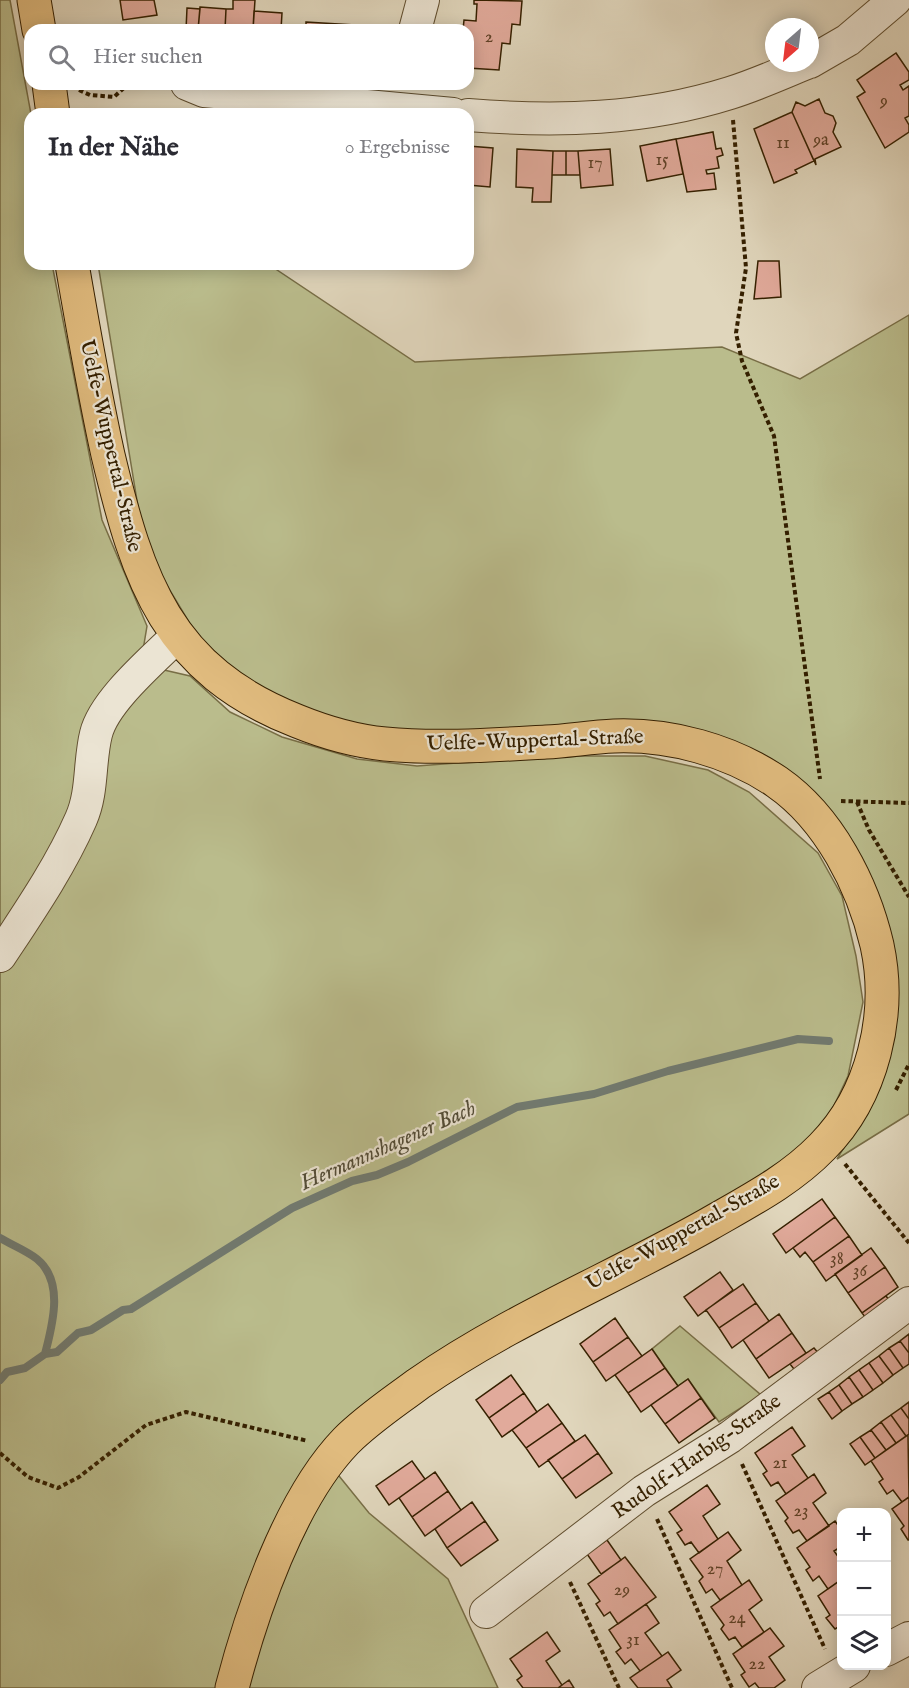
<!DOCTYPE html>
<html lang="de">
<meta charset="utf-8">
<style>
body{margin:0;font-family:"IM FELL English",serif;background:#f7f7f7;color:#2b2b33}
.controls{position:absolute;right:18px;bottom:18px;display:grid;overflow:hidden;border-radius:12px;box-shadow:0 3px 15px #0003}
.controls button{width:54px;height:54px;display:grid;place-items:center;padding:0;border:0;border-bottom:2px solid #e1e1e2;background:#fff;color:#2b2b33;font:30px sans-serif}
.compass{position:absolute;left:765px;top:18px;width:54px;height:54px;border-radius:50%;background:#fff;box-shadow:0 3px 15px #0003;rotate:208deg}
.list{margin:0;padding:0;list-style:none}
h2{display:flex;justify-content:space-between;align-items:center;height:78px;margin:0;padding:0 24px;font-size:26px}
h2 small{font-size:20px;font-weight:400;color:#7c7c81}
.icon{flex:none;width:33px;height:33px;fill:none;stroke:currentColor;stroke-width:2;stroke-linecap:round;stroke-linejoin:round}
.map{position:relative;flex:none;width:909px;height:1688px;overflow:hidden}
.search{position:absolute;background:#fff;box-shadow:0 3px 15px #0003;left:24px;top:24px;width:450px;height:66px;display:flex;align-items:center;gap:15px;box-sizing:border-box;padding:0 21px;border-radius:18px;color:#7c7c81;font-size:22px}
.panel{position:absolute;background:#fff;box-shadow:0 3px 15px #0003;left:24px;top:108px;width:450px;height:162px;border-radius:18px}
.map>svg:first-child{display:block}
</style>
<div class="map">
<svg width="909" height="1688" viewBox="0 0 909 1688">
<rect width="100%" height="100%" fill="#e0d6bc"/>
<filter id="stains"><feTurbulence type="fractalNoise" baseFrequency=".00333" numOctaves="4"/><feColorMatrix values="0 0 0 0 .2 0 0 0 0 .09 0 0 0 0 .02 0 0 0 .5 -.17"/></filter>
<radialGradient id="worn" r=".72"><stop offset=".6" stop-color="#630" stop-opacity="0"/><stop offset="1" stop-color="#630" stop-opacity=".3"/></radialGradient>
<path fill="#babc8c" stroke="#786e46" stroke-width="1.5" d="M0 0H10L31 114 30 264H52L102 520 147 626 143 650 72 818 0 928Z
M98 264H268L415 362 722 347 800 379 909 315V1114L837 1159 864 1114 871 901 742 752 411 737 359 728 265 697 198 637 145 549Z
M164 670 190 676 230 712 282 737 357 759 417 766 549 756H645L708 770 749 792 818 853 842 896 856 956 863 1002 848 1076 830 1114 796 1160 355 1419 223 1688H0V970L100 747 122 706Z
M680 1326 761 1395 719 1422 688 1379 678 1386 652 1349Z
M335 1471 369 1513 448 1579 498 1688H242L259 1627Z"/>
<g fill="none" stroke-linecap="round" stroke-linejoin="round">
<path stroke="#717a70" stroke-width="8" d="M0 1238C12 1245 27 1251 37 1259 65 1282 52 1326 45 1354
M0 1380 7 1372 25 1368 45 1354 57 1352 78 1333 91 1330 123 1310 131 1309 292 1208 352 1181 377 1175 408 1162 517 1107 594 1094 668 1071 798 1039 829 1041"/>
</g>
<path fill="#e1aa9b" stroke="#352000" stroke-width="1.5" d="M120 0H154L157 15 123 20Z
M233 0H255L253 30H225L226 9H233Z
M474 0 522 1 520 25 512 24 510 44 502 43 499 70 468 68V30H463L464 20 476 21 477 4H474Z
M200 7 226 9 225 30H198Z
M187 8 200 9 198 30H186Z
M254 11 282 13 281 30H253Z
M306 22 371 26V30H306Z
M896 53 909 72V80L900 85 903 90 909 86V116L905 118 909 125V132L885 148 857 97 865 92 857 80Z
M819 99 825 113 833 116 836 123 833 132 841 147 815 159 816 165 792 112 796 102 805 106Z
M792 112 814 161 795 170 797 173 774 183 754 129Z
M713 132 716 149 721 148 723 155 717 157 719 168 706 170 707 174 714 173 716 189 687 192 676 139Z
M676 139 683 174 647 181 640 146Z
M468 146 493 148 490 187 468 185Z
M517 149 553 151 551 202H532L533 188 516 187Z
M610 149 613 185 581 188 578 151Z
M553 151H566V175H552Z
M566 151H578L580 175H566Z
M758 261H779L781 297 754 299Z
M822 1199 835 1217 786 1253 773 1234Z
M835 1217 849 1236 813 1262 805 1252 800 1257 793 1248Z
M849 1236 862 1255 826 1281 813 1262Z
M871 1248 885 1267 848 1293 835 1274Z
M885 1267 898 1287 862 1313 848 1293Z
M720 1272 733 1290 698 1316 684 1297Z
M743 1284 756 1303 719 1328 706 1310Z
M886 1296 893 1305 869 1322 862 1313Z
M756 1303 769 1321 732 1348 719 1328Z
M779 1314 792 1333 756 1359 743 1340Z
M615 1318 628 1337 593 1362 580 1344Z
M792 1333 806 1353 769 1378 756 1359Z
M909 1334V1353L900 1341Z
M628 1337 642 1356 606 1381 593 1362Z
M900 1341 909 1353V1364L903 1368 889 1348Z
M814 1348 821 1356 797 1373 790 1364Z
M889 1348 903 1368 893 1375 879 1356Z
M652 1349 665 1368 628 1393 615 1375Z
M879 1356 893 1375 883 1383 869 1363Z
M869 1363 883 1383 873 1390 859 1370Z
M665 1368 678 1386 641 1412 628 1393Z
M859 1370 873 1390 863 1397 849 1377Z
M511 1375 524 1393 489 1418 476 1400Z
M849 1377 863 1397 852 1404 839 1385Z
M688 1379 701 1398 665 1424 651 1405Z
M839 1385 852 1404 842 1411 829 1392Z
M829 1392 842 1411 832 1419 818 1399Z
M524 1393 537 1412 502 1437 489 1418Z
M701 1398 715 1418 679 1443 665 1424Z
M909 1402V1419L901 1408Z
M548 1404 562 1423 526 1448 512 1430Z
M901 1408 909 1419V1434L906 1436 891 1415Z
M891 1415 906 1436 896 1443 881 1422Z
M881 1422 896 1443 886 1450 871 1430Z
M562 1423 575 1441 539 1467 526 1448Z
M792 1427 805 1446 792 1455 808 1478 786 1494 778 1482 771 1486 763 1474 767 1471 755 1453Z
M871 1430 886 1450 875 1458 860 1437Z
M585 1435 598 1453 562 1479 548 1460Z
M908 1435 909 1497 902 1502 893 1490 887 1494 879 1482 883 1479 871 1461Z
M860 1437 875 1458 865 1465 850 1444Z
M598 1453 612 1473 576 1498 562 1479Z
M412 1461 425 1479 389 1505 376 1486Z
M435 1472 448 1491 412 1517 399 1498Z
M814 1474 826 1493 813 1503 829 1526 807 1541 799 1530 793 1533 785 1521 788 1518 776 1501Z
M707 1485 720 1504 703 1516 718 1539 699 1553 691 1542 685 1545 677 1533 682 1530 669 1512Z
M448 1491 461 1510 425 1536 412 1517Z
M909 1497V1540H908L901 1529 904 1526 892 1509Z
M472 1502 485 1521 447 1548 435 1529Z
M485 1521 498 1540 461 1566 447 1548Z
M835 1521 842 1531V1546L834 1551 842 1562V1579L828 1589 819 1576 813 1581 806 1570 810 1567 797 1548Z
M728 1532 741 1550 727 1561 742 1585 720 1600 712 1589 706 1593 699 1581 703 1577 690 1559Z
M607 1540 621 1560 601 1574 587 1554Z
M625 1557 656 1597 618 1624 610 1612 604 1616 596 1604 600 1601 588 1584Z
M842 1579V1628L840 1626 835 1629 826 1618 830 1615 818 1596Z
M749 1580 762 1600 749 1610 764 1632 742 1647 735 1637 729 1640 721 1629 724 1625 711 1607Z
M646 1604 659 1623 645 1633 662 1656 640 1671 631 1659 625 1664 616 1652 621 1648 609 1630Z
M770 1628 784 1646 769 1657 785 1680 774 1688H759L755 1683 749 1687 741 1675 745 1672 733 1654Z
M547 1632 560 1651 546 1661 562 1685 558 1688H523L517 1680 522 1676 510 1659Z
M668 1652 681 1670 667 1680 672 1688H638L630 1678Z
M569 1680 574 1688H558L562 1685Z"/>
<g fill="none" stroke-linecap="round" stroke-linejoin="round">
<defs>
<path id="minor" d="M415 30 423 0
M810 62 848 40 895 0
M187 84 204 91 453 114
M468 115C557 122 644 120 730 93 756 85 782 73 807 63
M0 956C29 912 60 867 81 819 93 792 89 762 96 734 104 701 153 660 177 636
M486 1612 644 1491 730 1437 909 1303
M886 1650 909 1638
M818 1688 854 1666"/>
<path id="major" d="M34 0 39 30
M49 84 53 114
M72 264C83 328 94 392 108 455 138 581 167 670 297 721 324 732 355 741 385 744 437 749 493 745 546 742 568 741 591 737 614 736 670 734 730 750 777 782 829 818 863 885 877 945 892 1014 873 1096 822 1147 790 1180 749 1201 709 1224 612 1279 510 1320 418 1384 394 1402 368 1419 346 1441 290 1499 252 1611 232 1688"/>
</defs>
<use href="#minor" stroke="#604e2f" stroke-width="34"/>
<use href="#major" stroke="#352000" stroke-width="35"/>
<path stroke="#352000" stroke-width="4" stroke-dasharray="4.5 3" stroke-linecap="butt" d="M79 90 90 95 114 97 128 84
M733 120 746 268 736 333 742 361 774 436 820 779
M841 801 909 803
M857 802 869 830 909 897
M896 1090 909 1064
M845 1164 909 1243
M0 1453 28 1477 58 1488 79 1477 146 1425 186 1412 308 1441
M742 1464 825 1649
M657 1519 732 1688
M570 1582 619 1688"/>
<use href="#minor" stroke="#ebe4d3" stroke-width="32"/>
<use href="#major" stroke="#e0bb7e" stroke-width="33"/>
</g>
<g text-anchor="middle" dominant-baseline="central" stroke-width="4.5" stroke-linejoin="round" paint-order="stroke">
<g font-size="18" fill="#604227">
<text x="489" y="37">2</text>
<text x="884" y="101">9</text>
<text x="821" y="140">9a</text>
<text x="783" y="143">11</text>
<text x="662" y="160">15</text>
<text x="595" y="163">17</text>
<text x="837" y="1259">38</text>
<text x="860" y="1271">36</text>
<text x="780" y="1463">21</text>
<text x="801" y="1511">23</text>
<text x="715" y="1569">27</text>
<text x="622" y="1590">29</text>
<text x="737" y="1618">24</text>
<text x="633" y="1640">31</text>
<text x="757" y="1664">22</text>
</g>
<g font-size="21" fill="#352000" stroke="#ebe4d3">
<text transform="translate(110 446) rotate(77)">Uelfe-Wuppertal-Straße</text>
<text transform="translate(535 741) rotate(-2)">Uelfe-Wuppertal-Straße</text>
<text transform="translate(683 1233) rotate(-29)">Uelfe-Wuppertal-Straße</text>
<text transform="translate(697 1457) rotate(-35)">Rudolf-Harbig-Straße</text>
</g>
<g font-size="22" font-style="italic" fill="#534d38" stroke="#ebe4d3">
<text transform="translate(388 1146) rotate(-24)">Hermannshagener Bach</text>
</g>
</g>
<rect width="100%" height="100%" filter="url(#stains)"/>
<rect width="100%" height="100%" fill="url(#worn)"/>
</svg>
<div class="controls">
<button>+</button>
<button>−</button>
<button><svg class="icon" aria-label="layers" viewBox="0 0 24 24"><path d="M12 4l9 5-9 5-9-5zM3 14l9 5 9-5"/></svg></button>
</div>
<svg class="compass" viewBox="-18 -18 36 36"><path d="M0-13l5 13h-10z" fill="#e53935"/><path d="M0 13l5-13h-10z" fill="#7c7c81"/></svg>
<div class="search"><svg class="icon" aria-label="search" viewBox="0 0 24 24"><circle cx="10" cy="10" r="6"/><path d="M15 15l6 6"/></svg>Hier suchen</div>
<section class="panel">
<h2>In der Nähe<small>0 Ergebnisse</small></h2>
<ul class="list">
</ul>
</section>
</div>
